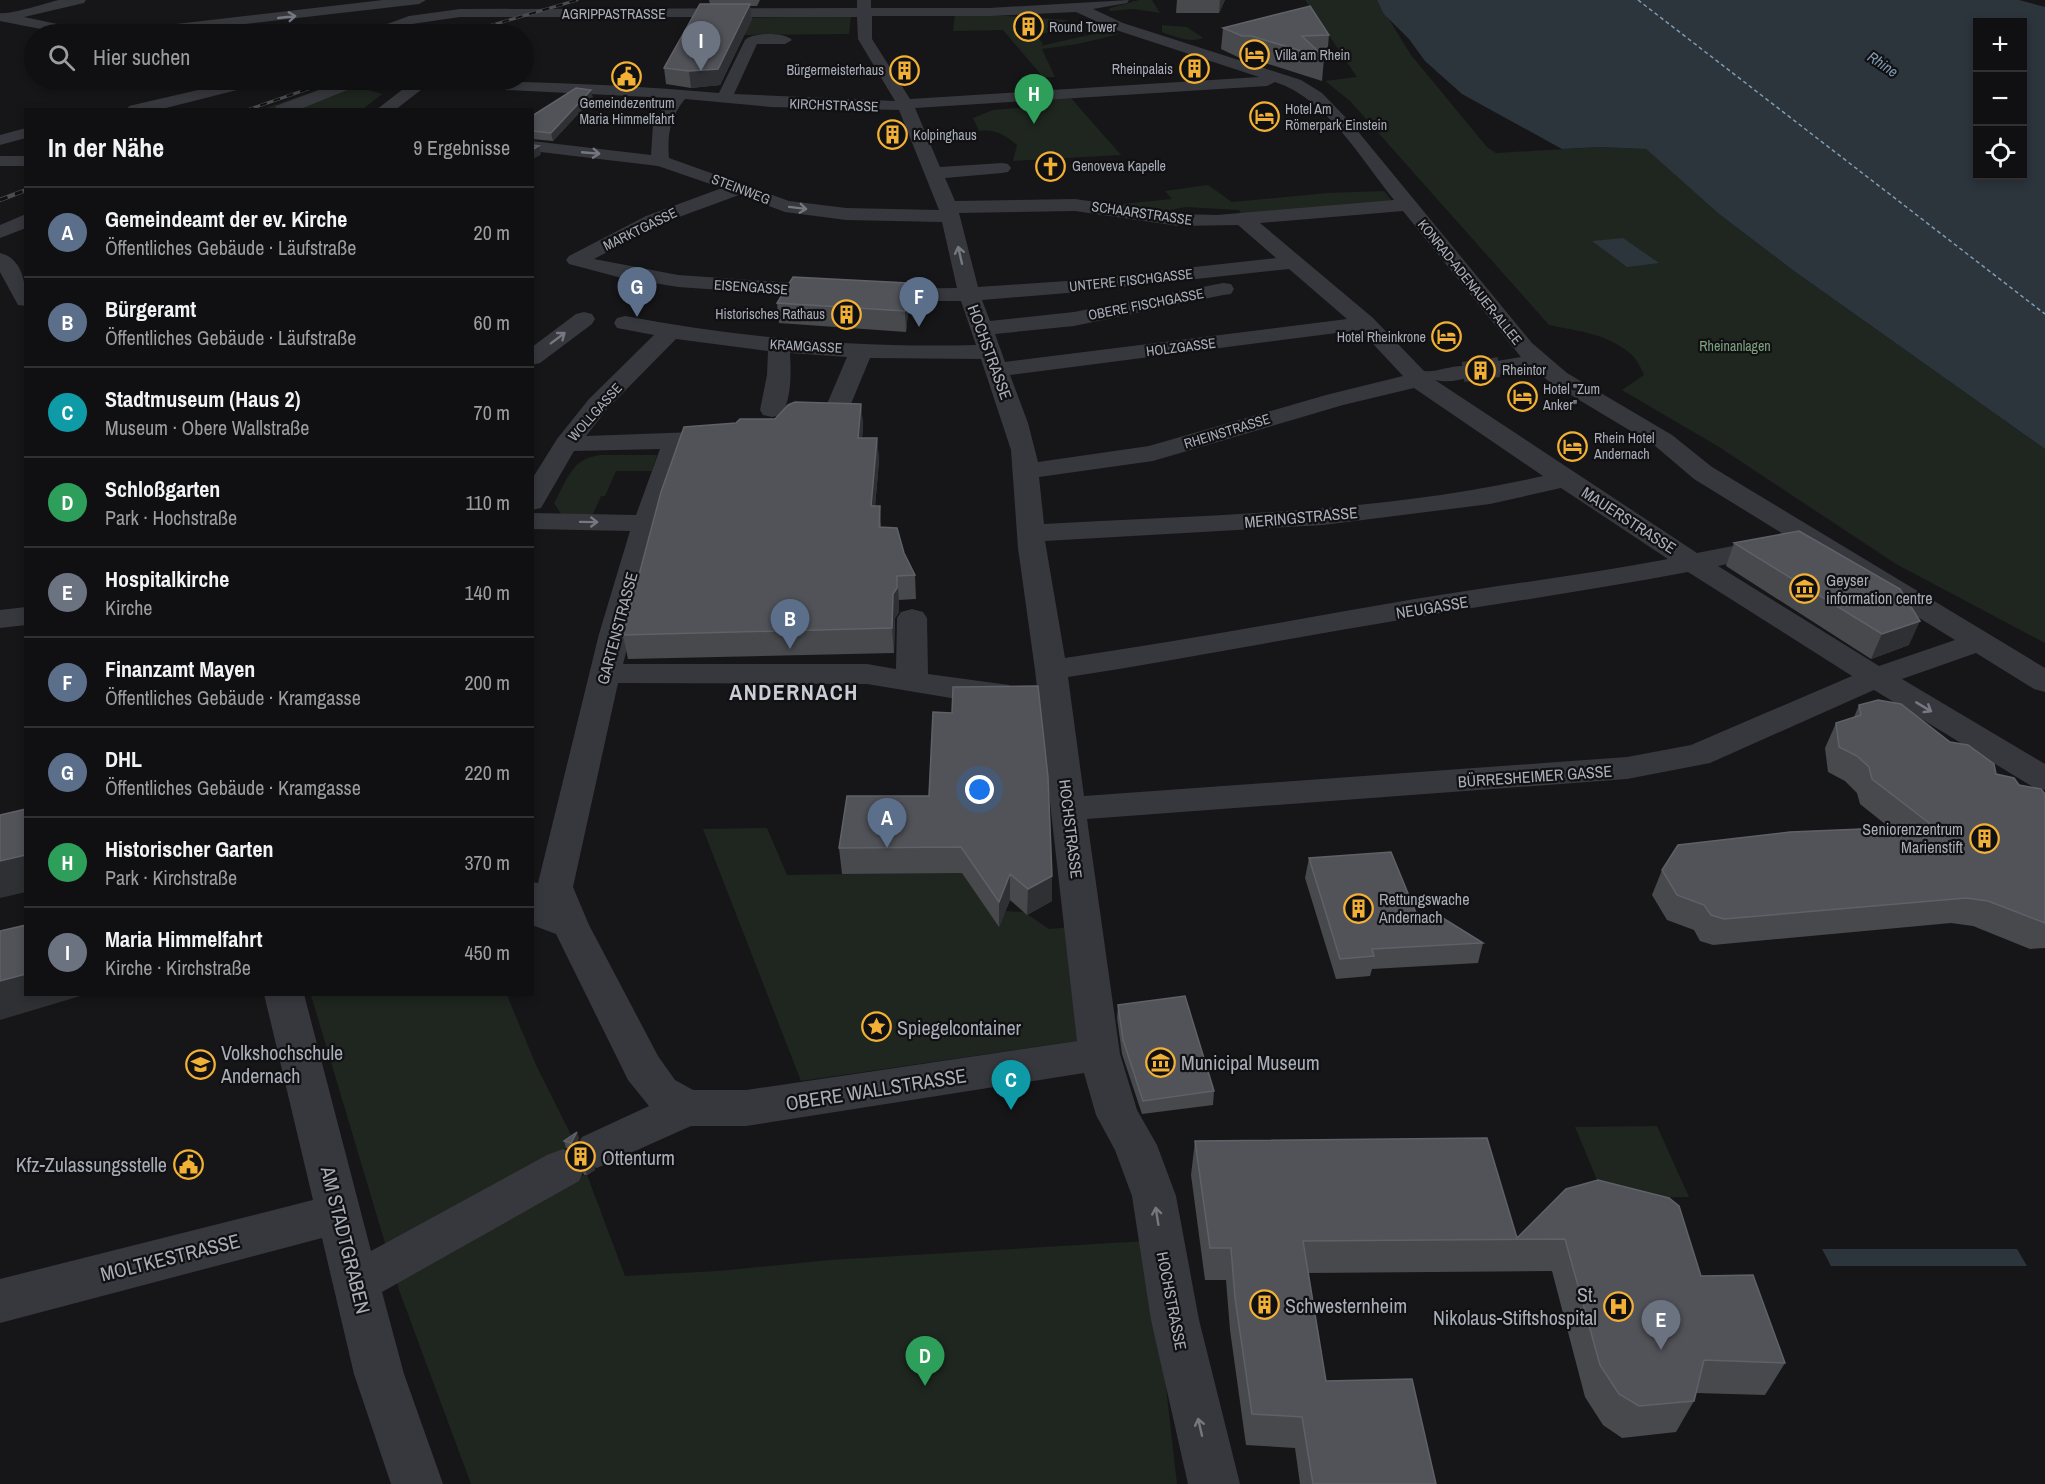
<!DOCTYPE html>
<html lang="de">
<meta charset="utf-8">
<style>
body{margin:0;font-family:"Archivo Narrow",sans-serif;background:#19191b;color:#f1f3f6}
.controls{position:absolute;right:18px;top:18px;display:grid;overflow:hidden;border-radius:0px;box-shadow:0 3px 9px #0003}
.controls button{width:54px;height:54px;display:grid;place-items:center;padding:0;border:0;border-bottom:2px solid #303032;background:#101012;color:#f1f3f6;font:30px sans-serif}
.you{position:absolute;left:980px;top:790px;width:21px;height:21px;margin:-15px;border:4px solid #fff;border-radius:50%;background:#1a73e8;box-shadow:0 0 0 9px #1a73e833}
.badge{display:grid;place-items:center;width:39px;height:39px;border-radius:50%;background:#d93025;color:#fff;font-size:20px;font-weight:700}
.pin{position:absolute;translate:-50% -50px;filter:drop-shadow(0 2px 3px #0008)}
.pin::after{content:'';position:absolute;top:32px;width:21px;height:18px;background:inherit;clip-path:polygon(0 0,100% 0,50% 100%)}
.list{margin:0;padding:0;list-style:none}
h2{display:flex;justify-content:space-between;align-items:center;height:78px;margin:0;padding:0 24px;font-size:26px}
h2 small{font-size:20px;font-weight:400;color:#9c9d9f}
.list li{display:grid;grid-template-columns:39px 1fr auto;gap:18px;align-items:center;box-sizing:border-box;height:90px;padding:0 24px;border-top:2px solid #303032}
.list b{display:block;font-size:22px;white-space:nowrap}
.list p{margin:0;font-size:20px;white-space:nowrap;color:#9c9d9f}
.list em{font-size:20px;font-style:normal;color:#9c9d9f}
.icon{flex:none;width:33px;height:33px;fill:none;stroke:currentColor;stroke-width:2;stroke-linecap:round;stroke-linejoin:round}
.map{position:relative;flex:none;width:2045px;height:1484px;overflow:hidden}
.search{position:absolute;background:#101012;box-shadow:0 3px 9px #0003;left:24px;top:24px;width:510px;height:66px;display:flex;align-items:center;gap:15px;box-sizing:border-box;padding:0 21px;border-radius:33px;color:#9c9d9f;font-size:22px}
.panel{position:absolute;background:#101012;box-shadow:0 3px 9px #0003;left:24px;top:108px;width:510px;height:888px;border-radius:0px}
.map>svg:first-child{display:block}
</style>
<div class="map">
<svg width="2045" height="1484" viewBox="0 0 2045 1484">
<rect width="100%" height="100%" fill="#161618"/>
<path fill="#1e261f" d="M1139 0H1152L1160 13 1134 9 1109 11 1110 8Z
M1305 0H1377L1411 55 1487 147 1496 153 1600 147 1646 149 1719 214 1794 271 2045 449V643L1896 564 1719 447 1622 390 1644 375C1641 368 1637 360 1632 355 1609 334 1578 331 1549 325L1350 101 1325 81 1357 77Z
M955 13 1069 20 1046 29 1049 32 1036 35 1043 44 1040 46 1112 30 1119 34 1078 44 1042 49 1055 77H1043L1003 30 953 31Z
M851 16 849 34 728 35 735 18Z
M1162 25 1187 27 1203 38C1189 43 1176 37 1162 32Z
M332 85H351L382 94 363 109 260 110Z
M1070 97 1121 155 1013 161 1017 145C1005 135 995 129 979 131L973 118 993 110 1030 107V100Z
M1208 185 1232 202 1327 193 1384 191 1392 201 1241 214 1239 210 1186 207 1141 215 1112 205 1172 199 1165 191Z
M600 455H657L652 471H616L605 496H601L593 514H561L554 503C568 479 571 459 600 455Z
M767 828 787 875 984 872 1004 915 1006 911 1024 912 1049 929 1073 927 1083 1040 801 1081 703 829Z
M311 995H507L536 1065 574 1141 563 1150 578 1176 587 1175 625 1276 718 1271 830 1260 1145 1241 1159 1325 1177 1484H471L399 1290Z
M1657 1126 1689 1197 1605 1199 1575 1127Z"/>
<path fill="#2c353c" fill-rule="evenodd" d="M1377 0H2019L2045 7V449L1794 271 1719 214 1646 149 1600 147 1562 149 1462 94 1425 61 1409 39 1384 14ZM1978 22H2022V176H1978Z
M1623 238 1659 263 1627 267 1592 241Z
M1822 1249H2017L2027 1266H1831Z"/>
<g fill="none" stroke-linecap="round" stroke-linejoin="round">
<path stroke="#7f9bb3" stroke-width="1.5" stroke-dasharray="4 3" stroke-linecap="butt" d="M1638 0 2045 314"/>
<path stroke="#333438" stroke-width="20" stroke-dasharray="20 10" stroke-linecap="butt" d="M1463 372 1499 367"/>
<path fill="#37383d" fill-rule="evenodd" d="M59 0H86L84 3 24 17 86 30 91 31 93 34H66L0 21V13C10 15 46 3 59 0Z
M383 0H426L419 4 158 34H117L124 30Z
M857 0H871V8H989L1129 0 1127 3 1093 9 1123 23 1301 80 1322 93 1351 123 1532 343 1567 373 1672 435 1712 467 2045 668V692L2034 689 1976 653 1902 679 2045 764V790L2033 787 1874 690 1710 763 1627 779 1087 819 1120 1054 1137 1110 1157 1145 1176 1196 1199 1320 1240 1484H1188L1151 1320 1132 1196 1115 1150 1096 1115 1084 1073 746 1126H691L597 1168 583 1163 585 1168 579 1181 382 1292 404 1374 443 1484H391L354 1374 322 1238 0 1323V1279L313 1200 264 994H304L371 1251 547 1155 563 1149 577 1154 575 1150 582 1137 649 1106 628 1080 556 934 532 925V882L538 883 599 634 630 531 532 529V513L636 515 660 449 574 451 541 508 532 510V479L557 439 589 399 654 335 617 328 614 323 617 318 625 316C742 338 858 348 976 345L961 301H881L678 287 618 277 569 264 566 260 569 256 646 216 722 188 658 166 532 151V141L651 155 653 124 669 98 426 86 395 110H376L407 86 384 83 382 80C495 80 607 83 719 93L745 40C752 32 785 32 792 40L785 44H757L734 94 895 101 858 39 857 17H460L412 24 385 34H366L368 31 409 16 460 9 857 8ZM1076 12 1113 29 1259 77 910 99 872 39V16H989ZM1275 82C1326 98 1362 160 1394 200L1217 215 1179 214 1075 199 955 201 945 178 1002 173 1008 172 1011 168 1008 164 1002 163 940 167 915 108 1267 86ZM685 99 771 107 899 110 939 210 846 208 789 201 669 158C667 135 670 117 685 99ZM739 195 785 212 846 220 942 222 957 288 881 289 678 275 594 259 660 224ZM1075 211 1179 226 1238 225 1276 258 1067 281 978 287 959 213ZM1403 211 1521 357 1491 362 1487 367 1491 372 1499 374 1535 370 1551 383 1654 445 1694 479 1955 640 1879 666 1718 566 1784 552 1788 546 1784 540 1774 538 1697 553 1435 380C1447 383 1460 380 1471 377L1475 372 1471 367C1454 363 1438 373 1424 371L1373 318 1260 223ZM1289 269 1347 319 1005 362 995 334 1074 326 1223 295 1231 294 1234 289 1231 284 1223 283 1074 312 990 321 982 300 1067 293ZM1360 330 1403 376 1326 395 1149 446 1038 462 1028 423 1010 375ZM676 339 768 351 767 375 760 410 763 415 772 417 781 415C792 399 791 372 790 353L847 357 824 411 827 416 836 418 845 416 848 411 870 358 981 359 1011 450 1018 548 1035 670 1077 1041 746 1090H693L675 1080 658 1056 589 925 573 887 618 683 867 684 975 702H998L1009 699 1014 692 1009 685 928 674 927 618 923 612 912 609 901 612 897 618 896 669 867 664H623L660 523 686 448 705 445 709 440 705 435 696 432 586 436 607 409ZM1414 388 1543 476C1380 513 1210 515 1044 524L1039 477 1153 461 1343 405ZM1561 488 1668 559C1584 575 1500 585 1415 599 1298 619 1182 641 1065 658L1045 541 1323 525 1490 504ZM1688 572 1852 676 1691 745 1627 757 1084 796 1068 677C1185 659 1301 636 1418 617 1508 602 1598 589 1688 572Z
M241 80H267L265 83 158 110H127L129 106Z
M346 80H379L377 83 357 86 298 110H274L276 106Z
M26 128V138L0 145V135Z
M0 156H26V166H0Z
M26 214V228L0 238V225Z
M0 253C24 259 26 286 26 306L18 305 0 272Z
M584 312 592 314 595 319 592 324 540 363 532 365V347L576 314Z
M26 607V625L0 628V610Z"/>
<defs>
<path id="rail-far1" d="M462 34 577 0
M247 110 334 80"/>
<path id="rail" d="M0 200 26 190"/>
</defs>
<use href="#rail-far1" stroke="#4a4c52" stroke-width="3"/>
<use href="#rail" stroke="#4a4c52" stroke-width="4.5"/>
<use href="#rail-far1" stroke="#111113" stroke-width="2" stroke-dasharray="7" stroke-linecap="butt"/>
<use href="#rail" stroke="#111113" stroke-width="3" stroke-dasharray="8" stroke-linecap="butt"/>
</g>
<path fill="#47494d" d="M709 0H760L757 6H750L752 19 720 85 691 88 666 84 664 68 710 4Z
M1177 0H1225L1219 13H1176Z
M1223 28 1329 35 1327 58H1324L1322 81 1249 58H1240L1221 49Z
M593 98 553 141 532 139V116Z
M777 303H909L906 332 779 323Z
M861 404 863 426 862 438H877L879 461 875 506H880L881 527 904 553 915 575 916 599 899 600V612L895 618 894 653 628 659 623 635 736 423 775 419Z
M1734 543 1909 645 1871 659 1726 566Z
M1859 705 1950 742 1996 774 2019 785 2045 794V948L2030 949 1973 926 1951 923 1713 945 1700 941 1694 930 1667 920 1652 895 1662 870 1890 828 1860 804 1857 793 1845 781 1828 772 1825 748 1836 723 1854 717Z
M952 713 1052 901 1027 915 1010 900 999 927 962 873 842 874 839 848 929 796Z
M1309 858 1419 920 1483 943 1478 963 1372 969 1370 976 1336 979 1305 878Z
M1118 1005 1214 1091 1213 1105 1142 1114 1122 1054 1117 1018Z
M579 1138 573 1150 566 1148 564 1141Z
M1195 1141 1517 1238 1566 1189 1701 1276 1785 1363 1765 1395 1696 1393 1694 1401 1676 1432 1622 1438 1603 1425 1585 1397 1552 1271 1308 1273 1326 1381 1436 1484H1300L1295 1448 1246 1445 1230 1330 1226 1280H1205L1191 1175Z
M593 1163 595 1170 587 1175H584L582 1169Z"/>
<path fill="#2f3033" d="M1220 0H1225L1219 13Z
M750 4 752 19 720 85 691 88 689 71Z
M591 90 593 98 553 141 551 133Z
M539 146 541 154 539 156 532 159V150Z
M908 283 909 303 906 332 905 311Z
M861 404 863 426 860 461 858 438Z
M877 438 879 461 873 530 871 506Z
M897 576 899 600V612L895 618 894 653 892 628 893 594Z
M1920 621 1909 645 1871 659 1882 634Z
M26 855V892L0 898V861Z
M1010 874V900L999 927V902Z
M1052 876V901L1027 915 1028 889Z
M26 974V994H87L0 1020V981Z
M577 1132 579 1138 573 1150 571 1143Z
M593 1163 595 1170 587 1175 585 1168Z"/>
<path fill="#525359" stroke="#5f6168" stroke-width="1.5" d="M700 4H750L718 69 689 71 664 68Z
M1310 6 1329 35 1302 36 1325 58 1251 36H1242L1223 28Z
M576 88 591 90 551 133 532 131V116Z
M532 145 539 146 532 150Z
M793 277 908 283 905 311 777 303Z
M795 402 861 404 858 438H877L871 506H880L879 527 897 528 904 553 915 575 897 576V588L893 594 892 628 623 635 661 492 684 427 736 423 740 419H775L788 405Z
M1799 531 1900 589 1920 621 1882 634 1734 543Z
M1038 686 1048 777 1052 876 1028 889 1010 874 999 902 961 847 839 848 847 796H929L933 712 952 713 953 687Z
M1878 700 1901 704 1950 742 1968 745 1994 764 1996 774 2014 778 2019 785 2041 789 2045 794V923L1988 901 1966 898 1724 919 1711 915 1704 905 1677 895 1662 870 1678 845 1790 832 1933 826 1872 779 1869 767 1857 756 1839 747 1836 723 1861 715 1859 705Z
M26 809V855L0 861V815Z
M1391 852 1419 920 1443 918 1483 943 1372 949 1374 956 1340 959 1309 858Z
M26 925V974L0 981V931Z
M1185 996 1214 1091 1143 1101 1123 1040 1118 1005Z
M577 1132 571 1143 564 1141Z
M1487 1138 1517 1238 1566 1189 1598 1180 1669 1198 1679 1206 1701 1276 1753 1275 1785 1363 1704 1360 1694 1401 1639 1406 1619 1394 1600 1365 1565 1239 1303 1241 1326 1381 1412 1379 1436 1484H1313L1302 1417 1252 1414 1235 1298 1231 1248H1210L1195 1141Z
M585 1160 593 1163 585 1168 582 1169Z"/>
<defs><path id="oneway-shaft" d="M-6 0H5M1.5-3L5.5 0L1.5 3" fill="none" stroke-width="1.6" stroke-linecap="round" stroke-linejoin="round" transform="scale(1.5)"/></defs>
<g stroke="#757881">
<use href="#oneway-shaft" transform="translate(287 17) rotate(-6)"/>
<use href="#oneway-shaft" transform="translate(591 153) rotate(5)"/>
<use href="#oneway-shaft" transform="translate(798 208) rotate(7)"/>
<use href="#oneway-shaft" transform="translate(960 255) rotate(-103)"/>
<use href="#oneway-shaft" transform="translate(558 338) rotate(-37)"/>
<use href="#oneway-shaft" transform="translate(589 522) rotate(1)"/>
<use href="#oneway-shaft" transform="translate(1924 707) rotate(31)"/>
<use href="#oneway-shaft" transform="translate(1157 1216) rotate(-99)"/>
<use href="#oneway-shaft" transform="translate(1200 1427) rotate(-103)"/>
</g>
<defs>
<symbol id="building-ring" viewBox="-11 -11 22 22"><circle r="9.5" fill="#111113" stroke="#f2b134" stroke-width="1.5"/><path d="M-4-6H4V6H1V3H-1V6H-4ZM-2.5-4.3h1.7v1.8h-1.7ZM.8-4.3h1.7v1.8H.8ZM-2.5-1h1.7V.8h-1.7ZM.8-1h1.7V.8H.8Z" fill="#f2b134"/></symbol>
<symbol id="hotel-ring" viewBox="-11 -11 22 22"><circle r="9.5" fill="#111113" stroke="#f2b134" stroke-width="1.5"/><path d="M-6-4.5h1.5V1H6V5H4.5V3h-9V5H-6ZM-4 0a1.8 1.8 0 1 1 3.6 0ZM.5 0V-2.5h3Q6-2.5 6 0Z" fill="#f2b134"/></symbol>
<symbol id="civic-ring" viewBox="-11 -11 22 22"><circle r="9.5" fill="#111113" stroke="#f2b134" stroke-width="1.5"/><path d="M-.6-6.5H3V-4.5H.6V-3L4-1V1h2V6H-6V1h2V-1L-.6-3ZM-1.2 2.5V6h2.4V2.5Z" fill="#f2b134"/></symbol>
<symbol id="church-ring" viewBox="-11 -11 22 22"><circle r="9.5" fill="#111113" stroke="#f2b134" stroke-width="1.5"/><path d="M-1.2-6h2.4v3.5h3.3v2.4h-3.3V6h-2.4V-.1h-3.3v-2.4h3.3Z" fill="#f2b134"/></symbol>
<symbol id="museum-ring" viewBox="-11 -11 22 22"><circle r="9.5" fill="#111113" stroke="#f2b134" stroke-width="1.5"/><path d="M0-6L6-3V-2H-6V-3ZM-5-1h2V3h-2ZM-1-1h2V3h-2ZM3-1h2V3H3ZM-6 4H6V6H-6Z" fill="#f2b134"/></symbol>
<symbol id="sight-ring" viewBox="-11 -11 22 22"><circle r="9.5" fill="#111113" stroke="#f2b134" stroke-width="1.5"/><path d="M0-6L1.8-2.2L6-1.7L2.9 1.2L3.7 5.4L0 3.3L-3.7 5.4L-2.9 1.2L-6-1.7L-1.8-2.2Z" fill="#f2b134"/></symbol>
<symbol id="university-ring" viewBox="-11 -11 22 22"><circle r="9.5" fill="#111113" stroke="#f2b134" stroke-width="1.5"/><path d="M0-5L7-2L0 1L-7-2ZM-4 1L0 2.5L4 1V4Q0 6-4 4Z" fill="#f2b134"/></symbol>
<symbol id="hospital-ring" viewBox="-11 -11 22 22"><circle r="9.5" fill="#111113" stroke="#f2b134" stroke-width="1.5"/><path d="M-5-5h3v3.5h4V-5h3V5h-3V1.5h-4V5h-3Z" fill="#f2b134"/></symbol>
</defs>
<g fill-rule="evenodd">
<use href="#building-ring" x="1012" y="10" width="33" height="33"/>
<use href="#hotel-ring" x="1238" y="38" width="33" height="33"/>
<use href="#building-ring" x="1178" y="52" width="33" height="33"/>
<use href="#building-ring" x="888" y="54" width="33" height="33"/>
<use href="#civic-ring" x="610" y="60" width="33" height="33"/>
<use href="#hotel-ring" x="1248" y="100" width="33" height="33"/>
<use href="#building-ring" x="876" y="118" width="33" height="33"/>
<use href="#church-ring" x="1034" y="150" width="33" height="33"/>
<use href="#building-ring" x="830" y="298" width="33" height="33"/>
<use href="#hotel-ring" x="1430" y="320" width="33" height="33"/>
<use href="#building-ring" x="1464" y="354" width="33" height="33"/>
<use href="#hotel-ring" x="1506" y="380" width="33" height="33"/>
<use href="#hotel-ring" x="1556" y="430" width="33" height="33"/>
<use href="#museum-ring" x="1788" y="572" width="33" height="33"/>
<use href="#building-ring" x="1968" y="822" width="33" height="33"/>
<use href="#building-ring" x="1342" y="892" width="33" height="33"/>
<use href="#sight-ring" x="860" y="1010" width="33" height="33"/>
<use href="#museum-ring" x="1144" y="1046" width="33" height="33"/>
<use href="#university-ring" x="184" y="1048" width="33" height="33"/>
<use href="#building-ring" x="564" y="1140" width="33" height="33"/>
<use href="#civic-ring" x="172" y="1148" width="33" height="33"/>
<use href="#building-ring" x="1248" y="1288" width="33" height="33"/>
<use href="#hospital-ring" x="1602" y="1290" width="33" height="33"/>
</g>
<g text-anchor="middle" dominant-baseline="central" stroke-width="4.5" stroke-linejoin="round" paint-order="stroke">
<g font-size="14" fill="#a8adb8" stroke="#111113">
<text x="614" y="14">AGRIPPASTRASSE</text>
<text transform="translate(834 105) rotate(2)">KIRCHSTRASSE</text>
<text transform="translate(741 189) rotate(21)">STEINWEG</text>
<text transform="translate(1142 213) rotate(8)">SCHAARSTRASSE</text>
<text transform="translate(640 229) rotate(-26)">MARKTGASSE</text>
<text transform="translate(1131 280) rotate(-6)">UNTERE FISCHGASSE</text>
<text transform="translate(1470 282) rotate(51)">KONRAD-ADENAUER-ALLEE</text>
<text transform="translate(751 287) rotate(4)">EISENGASSE</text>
<text transform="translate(1146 304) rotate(-11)">OBERE FISCHGASSE</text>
<text transform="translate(806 346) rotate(3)">KRAMGASSE</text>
<text transform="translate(1181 347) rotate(-7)">HOLZGASSE</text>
<text transform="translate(595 412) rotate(-48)">WOLLGASSE</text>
<text transform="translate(1227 431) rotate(-17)">RHEINSTRASSE</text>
</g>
<g font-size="14" fill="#a8adb8" stroke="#111113" text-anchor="start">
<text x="1049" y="27">Round Tower</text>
<text x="1275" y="55">Villa am Rhein</text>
<text x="1173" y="69" text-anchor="end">Rheinpalais</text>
<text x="884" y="70" text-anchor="end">Bürgermeisterhaus</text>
<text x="627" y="103" text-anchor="middle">Gemeindezentrum<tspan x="627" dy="16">Maria Himmelfahrt</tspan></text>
<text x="1285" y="109">Hotel Am<tspan x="1285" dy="16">Römerpark Einstein</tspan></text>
<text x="913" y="135">Kolpinghaus</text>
<text x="1072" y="166">Genoveva Kapelle</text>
<text x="825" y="314" text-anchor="end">Historisches Rathaus</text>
<text x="1426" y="337" text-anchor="end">Hotel Rheinkrone</text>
<text x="1502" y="370">Rheintor</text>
<text x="1543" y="389">Hotel "Zum<tspan x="1543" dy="16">Anker"</tspan></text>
<text x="1594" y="438">Rhein Hotel<tspan x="1594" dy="16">Andernach</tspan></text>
</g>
<g font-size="14" fill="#7fa381" stroke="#111113">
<text x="1735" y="346">Rheinanlagen</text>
</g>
<g font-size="15" font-style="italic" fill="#7f9bb3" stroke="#111113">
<text transform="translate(1883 64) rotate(34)">Rhine</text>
</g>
<g font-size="16" fill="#a8adb8" stroke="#111113">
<text transform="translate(990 352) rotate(70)">HOCHSTRASSE</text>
<text transform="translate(1301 517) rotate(-5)">MERINGSTRASSE</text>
<text transform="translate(1629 520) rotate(33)">MAUERSTRASSE</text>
<text transform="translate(1432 607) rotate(-9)">NEUGASSE</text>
<text transform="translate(617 628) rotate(-75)">GARTENSTRASSE</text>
<text transform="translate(1535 776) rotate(-4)">BÜRRESHEIMER GASSE</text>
<text transform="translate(1071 829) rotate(83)">HOCHSTRASSE</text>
<text transform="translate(1172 1301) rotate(79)">HOCHSTRASSE</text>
</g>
<g font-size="16" fill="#a8adb8" stroke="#111113" text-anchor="start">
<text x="1826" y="580">Geyser<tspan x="1826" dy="18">information centre</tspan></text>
<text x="1963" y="829" text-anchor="end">Seniorenzentrum<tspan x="1963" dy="18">Marienstift</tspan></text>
<text x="1379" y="899">Rettungswache<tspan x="1379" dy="18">Andernach</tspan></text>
</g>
<g font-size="20" fill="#a8adb8" stroke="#111113" text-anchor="start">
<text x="897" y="1027">Spiegelcontainer</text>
<text x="221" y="1052">Volkshochschule<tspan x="221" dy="23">Andernach</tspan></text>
<text x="1181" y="1062">Municipal Museum</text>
<text x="602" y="1157">Ottenturm</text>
<text x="167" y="1164" text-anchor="end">Kfz-Zulassungsstelle</text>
<text x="1597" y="1294" text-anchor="end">St.<tspan x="1597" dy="23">Nikolaus-Stiftshospital</tspan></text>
<text x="1285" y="1305">Schwesternheim</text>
</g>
<g font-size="20" fill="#a8adb8" stroke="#111113">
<text transform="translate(876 1089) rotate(-9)">OBERE WALLSTRASSE</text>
<text transform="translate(346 1240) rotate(76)">AM STADTGRABEN</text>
<text transform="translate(170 1257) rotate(-14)">MOLTKESTRASSE</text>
</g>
<g font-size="22" font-weight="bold" letter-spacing="1.5" fill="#c9ccd4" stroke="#111113">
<text x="794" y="692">ANDERNACH</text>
</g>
</g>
</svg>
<div class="controls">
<button>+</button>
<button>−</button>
<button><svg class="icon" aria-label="locate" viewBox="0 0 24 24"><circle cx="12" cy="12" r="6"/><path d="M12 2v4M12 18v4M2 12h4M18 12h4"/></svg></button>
</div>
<div class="you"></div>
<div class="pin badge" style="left:887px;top:848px;background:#5c6f8a">A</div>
<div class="pin badge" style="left:790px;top:649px;background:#5c6f8a">B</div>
<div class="pin badge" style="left:1011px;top:1110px;background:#0f9aa8">C</div>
<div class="pin badge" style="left:925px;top:1386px;background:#2e9e5b">D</div>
<div class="pin badge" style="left:1661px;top:1350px;background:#6b7280">E</div>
<div class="pin badge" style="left:919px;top:327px;background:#5c6f8a">F</div>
<div class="pin badge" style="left:637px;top:317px;background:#5c6f8a">G</div>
<div class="pin badge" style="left:1034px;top:124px;background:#2e9e5b">H</div>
<div class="pin badge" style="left:701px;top:71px;background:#6b7280">I</div>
<div class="search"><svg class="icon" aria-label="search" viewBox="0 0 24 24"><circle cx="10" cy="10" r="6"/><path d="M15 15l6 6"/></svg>Hier suchen</div>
<section class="panel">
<h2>In der Nähe<small>9 Ergebnisse</small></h2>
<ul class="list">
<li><span class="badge" style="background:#5c6f8a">A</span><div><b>Gemeindeamt der ev. Kirche</b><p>Öffentliches Gebäude · Läufstraße</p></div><em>20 m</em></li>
<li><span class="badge" style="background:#5c6f8a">B</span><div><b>Bürgeramt</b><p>Öffentliches Gebäude · Läufstraße</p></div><em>60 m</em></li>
<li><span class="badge" style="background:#0f9aa8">C</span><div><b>Stadtmuseum (Haus 2)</b><p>Museum · Obere Wallstraße</p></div><em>70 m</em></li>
<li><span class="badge" style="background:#2e9e5b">D</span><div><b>Schloßgarten</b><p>Park · Hochstraße</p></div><em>110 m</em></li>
<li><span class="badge" style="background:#6b7280">E</span><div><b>Hospitalkirche</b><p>Kirche</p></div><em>140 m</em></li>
<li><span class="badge" style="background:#5c6f8a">F</span><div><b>Finanzamt Mayen</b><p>Öffentliches Gebäude · Kramgasse</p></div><em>200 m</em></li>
<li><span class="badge" style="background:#5c6f8a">G</span><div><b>DHL</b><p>Öffentliches Gebäude · Kramgasse</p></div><em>220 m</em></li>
<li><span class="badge" style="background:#2e9e5b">H</span><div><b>Historischer Garten</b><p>Park · Kirchstraße</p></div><em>370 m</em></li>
<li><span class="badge" style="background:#6b7280">I</span><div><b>Maria Himmelfahrt</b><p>Kirche · Kirchstraße</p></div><em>450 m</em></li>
</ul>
</section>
</div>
